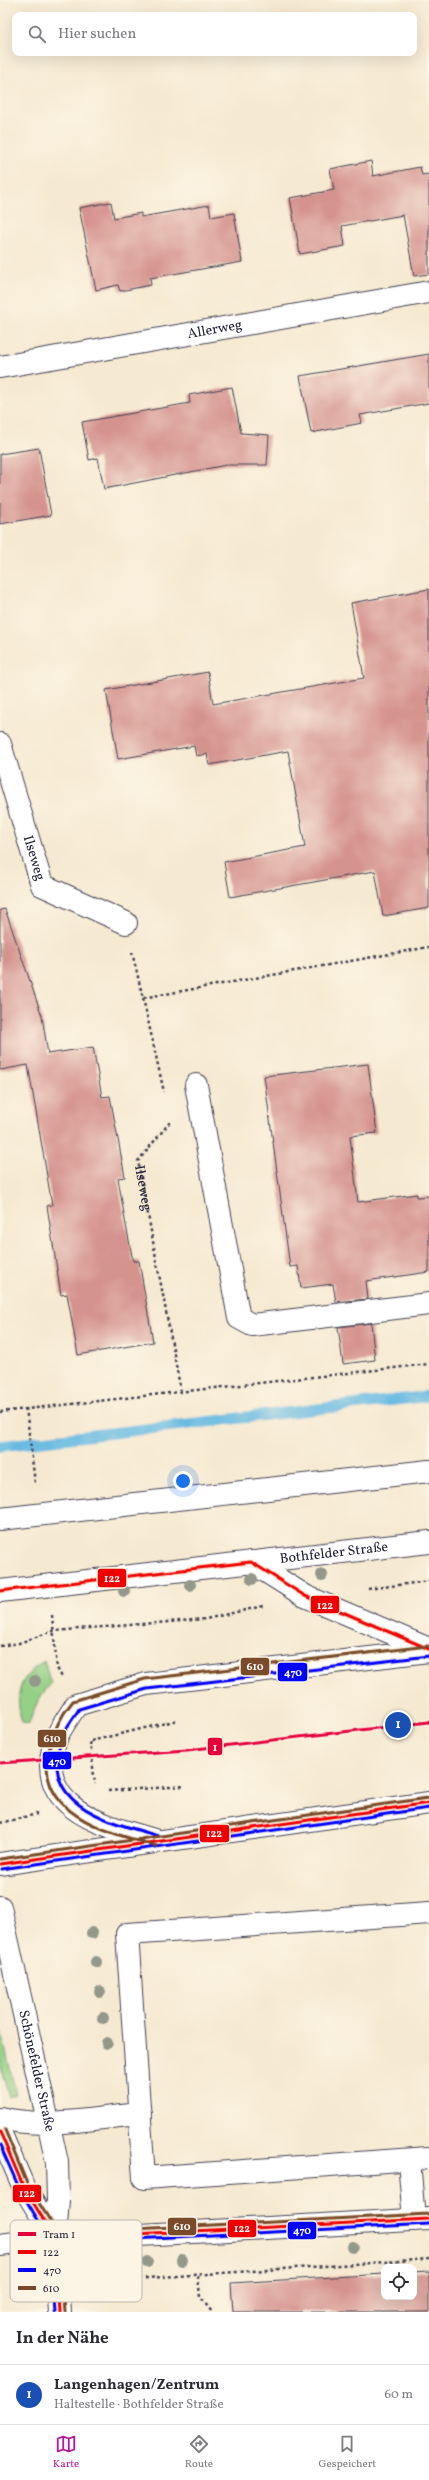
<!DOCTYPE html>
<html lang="de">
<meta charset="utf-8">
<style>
body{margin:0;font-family:Vollkorn,serif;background:#f7f7f7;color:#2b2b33}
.controls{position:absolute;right:12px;bottom:12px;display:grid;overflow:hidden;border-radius:8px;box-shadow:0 4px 16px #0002}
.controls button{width:36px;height:36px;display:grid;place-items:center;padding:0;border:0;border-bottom:1px solid #e1e1e2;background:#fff;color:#2b2b33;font:20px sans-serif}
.you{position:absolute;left:183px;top:1481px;width:14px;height:14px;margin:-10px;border:3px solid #fff;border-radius:50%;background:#1a73e8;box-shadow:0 0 0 6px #1a73e833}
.badge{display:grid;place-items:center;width:26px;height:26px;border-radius:50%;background:#b5179e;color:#fff;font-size:13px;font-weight:700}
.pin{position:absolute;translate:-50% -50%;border:2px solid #fff;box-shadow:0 1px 4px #0006}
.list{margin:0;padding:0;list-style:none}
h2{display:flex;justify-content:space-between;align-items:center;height:52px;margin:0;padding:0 16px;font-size:17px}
h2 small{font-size:13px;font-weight:400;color:#7c7c81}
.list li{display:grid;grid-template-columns:26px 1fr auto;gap:12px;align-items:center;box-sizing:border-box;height:60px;padding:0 16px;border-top:1px solid #e1e1e2}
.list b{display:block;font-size:15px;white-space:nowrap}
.list p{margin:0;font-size:13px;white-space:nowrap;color:#7c7c81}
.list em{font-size:13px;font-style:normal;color:#7c7c81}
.icon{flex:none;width:22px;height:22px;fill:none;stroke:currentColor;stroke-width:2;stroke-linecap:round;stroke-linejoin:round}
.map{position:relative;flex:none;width:429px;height:2312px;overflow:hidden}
.search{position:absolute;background:#fff;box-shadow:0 4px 16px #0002;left:12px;right:12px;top:12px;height:44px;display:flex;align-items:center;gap:10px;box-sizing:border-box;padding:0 14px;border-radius:8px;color:#7c7c81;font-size:15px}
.sheet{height:112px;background:#fff}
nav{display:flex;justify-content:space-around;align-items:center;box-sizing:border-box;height:56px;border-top:1px solid #e1e1e2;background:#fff;font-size:11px;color:#7c7c81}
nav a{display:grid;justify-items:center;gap:2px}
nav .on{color:#b5179e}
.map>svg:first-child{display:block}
</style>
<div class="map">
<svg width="429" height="2312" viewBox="0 0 429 2312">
<rect width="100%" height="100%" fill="#fcf5e5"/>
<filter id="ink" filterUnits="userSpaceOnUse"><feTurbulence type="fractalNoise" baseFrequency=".025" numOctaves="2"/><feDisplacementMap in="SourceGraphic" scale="8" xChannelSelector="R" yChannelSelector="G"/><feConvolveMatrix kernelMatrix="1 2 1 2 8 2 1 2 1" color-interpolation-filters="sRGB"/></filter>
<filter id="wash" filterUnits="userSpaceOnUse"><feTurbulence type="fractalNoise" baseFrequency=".012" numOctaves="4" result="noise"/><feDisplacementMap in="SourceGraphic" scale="16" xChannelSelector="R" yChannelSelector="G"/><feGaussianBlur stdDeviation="0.9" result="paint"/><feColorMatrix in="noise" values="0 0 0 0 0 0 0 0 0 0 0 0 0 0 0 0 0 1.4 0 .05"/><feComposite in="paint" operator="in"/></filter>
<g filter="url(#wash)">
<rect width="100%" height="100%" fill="#f6e9d1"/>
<path fill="#94d085" stroke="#5b7960" d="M44 1661 51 1684C39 1696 34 1708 29 1724L22 1723C14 1693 19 1678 44 1661Z
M0 2026 16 2094 9 2097 0 2066Z"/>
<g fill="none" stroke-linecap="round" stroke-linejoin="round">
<path stroke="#66b9e2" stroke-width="11" d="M0 1446 429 1396"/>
</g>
<g id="blocks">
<path fill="#d5938e" d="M371 161 373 176 420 167 422 175 429 174V274L414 276 403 215 342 226 345 246 300 254 290 198 334 190 330 169Z
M111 202 114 218 141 213V217L209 205 211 217 234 213 242 262 150 278 151 285 120 291 118 285 96 290 79 208Z
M429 354V403L360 415 362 423 311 433 300 376Z
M232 387 241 433 269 435 267 465H226L104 489 98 458 89 460 82 422 190 403 189 395Z
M39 448 51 515 0 524V454Z
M429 589V908L383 916 375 871 230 897 224 862 305 847 288 751 209 765 207 754 196 756 194 746 118 759 106 690 208 672 213 704 364 678 351 603Z
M5 909 42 1016 48 1054 93 1047 102 1097 110 1096 125 1177 118 1178 125 1220 133 1261H139L153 1342 78 1355 67 1294 61 1295 47 1206 52 1205 28 1065 0 1070V910Z
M368 1064 377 1133 350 1136 358 1202 417 1194V1197L429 1196V1272L366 1281 368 1299 336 1302 333 1284 301 1288 298 1266 290 1267 264 1076Z
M371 1323 375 1360 343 1364 338 1327Z
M429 2271V2312H233L231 2283 384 2274V2297H414V2272Z"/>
</g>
</g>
<g filter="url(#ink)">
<use href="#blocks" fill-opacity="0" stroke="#424052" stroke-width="1"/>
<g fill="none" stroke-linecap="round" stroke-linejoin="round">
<defs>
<g id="minor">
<path id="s2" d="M0 367 429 292"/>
<path id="s3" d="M0 744 42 885 126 923"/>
<path d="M196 1085 239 1318 252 1325 429 1304"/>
<path d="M251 1562 305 1596 429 1649"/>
<path d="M158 1841C106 1826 29 1810 57 1736 62 1726 70 1715 76 1705L146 1684 429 1651"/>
<path d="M0 1864 429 1803"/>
<path id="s4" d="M0 1907 57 2162 58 2200 55 2238 60 2312"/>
<path d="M429 1913 127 1934 144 2178 429 2158"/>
<path d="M0 2118C45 2129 94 2118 140 2114"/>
<path d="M0 2132 24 2188 55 2238"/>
<path d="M409 2160 414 2220"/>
<path d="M0 2245 55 2238 104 2237 429 2219"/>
</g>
<g id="major">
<path d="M0 1519 429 1471"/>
<path id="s5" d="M0 1591 429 1542"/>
</g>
</defs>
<use href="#minor" stroke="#424052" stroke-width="24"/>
<use href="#major" stroke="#424052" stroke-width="24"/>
<g stroke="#424052" stroke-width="2.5" stroke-dasharray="3 3" stroke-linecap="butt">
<path d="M132 952 143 998 429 947"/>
<path d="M143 998 164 1092"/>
<path id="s1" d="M170 1122 138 1161 181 1392"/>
<path d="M26 1408 35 1483"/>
<path d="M0 1412 429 1364"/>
<path d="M368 1589 429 1581"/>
<path d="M52 1615 57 1668 63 1679"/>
<path d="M0 1646 19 1643 53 1631 206 1619 263 1606"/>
<path d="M91 1741 178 1720"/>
<path d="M90 1742 95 1784"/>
<path d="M108 1791 185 1786"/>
<path d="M0 1823 37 1814"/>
<path d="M198 2276 200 2297 212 2312"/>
<path d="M103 2281 429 2259"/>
</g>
<use href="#minor" stroke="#fff" stroke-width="22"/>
<use href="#major" stroke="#fff" stroke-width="22"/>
<defs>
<path id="bus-1" d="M0 1591 251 1562 305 1596 429 1649
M0 1864 429 1803
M0 2132 24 2188 55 2238 60 2312
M55 2238 429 2219"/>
<path id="bus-2" d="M159 1836C110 1822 37 1806 62 1738 65 1728 74 1718 79 1709L147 1689 429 1656
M1 1869 429 1808
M0 2145 20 2190 50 2240 55 2312
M55 2243 429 2224"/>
<path id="bus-3" d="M157 1846C110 1833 34 1815 49 1750 53 1732 61 1715 73 1701L145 1679 428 1646
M0 1859 428 1798
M5 2130 28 2186 60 2236 65 2312
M55 2233 429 2214"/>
</defs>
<use href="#bus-1" stroke="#fcf5e5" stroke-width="6"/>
<use href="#bus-2" stroke="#fcf5e5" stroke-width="6"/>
<use href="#bus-3" stroke="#fcf5e5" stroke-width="6"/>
<use href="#bus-1" stroke="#e00" stroke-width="3"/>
<use href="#bus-2" stroke="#00f" stroke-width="3"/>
<use href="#bus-3" stroke="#7a4b2a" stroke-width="3"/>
<defs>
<path id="tram-1" d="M0 1763 187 1750 429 1722"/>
</defs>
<use href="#tram-1" stroke="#fcf5e5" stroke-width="6"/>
<use href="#tram-1" stroke="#e4003a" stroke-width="3"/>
</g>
<g fill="#94988b">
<circle cx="322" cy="1575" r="6"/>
<circle cx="252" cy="1579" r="6"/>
<circle cx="190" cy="1585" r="6"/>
<circle cx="124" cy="1591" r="6"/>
<circle cx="35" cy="1681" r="6"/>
<circle cx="92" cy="1933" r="6"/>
<circle cx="96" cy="1962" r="6"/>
<circle cx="100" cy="1992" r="6"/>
<circle cx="103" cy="2018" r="6"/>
<circle cx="107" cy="2043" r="6"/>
<circle cx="353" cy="2247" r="6"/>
<circle cx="182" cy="2260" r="6"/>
<circle cx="147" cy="2262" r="6"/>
</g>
</g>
<g text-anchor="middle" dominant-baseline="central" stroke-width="3" stroke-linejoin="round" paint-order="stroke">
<g font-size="14" fill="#22223b" stroke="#fcf5e5">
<text stroke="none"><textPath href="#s2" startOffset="218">Allerweg</textPath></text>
<text stroke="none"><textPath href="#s3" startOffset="119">Ilseweg</textPath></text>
<text stroke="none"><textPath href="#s1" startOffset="78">Ilseweg</textPath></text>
<text stroke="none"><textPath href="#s5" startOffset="336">Bothfelder Straße</textPath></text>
<text stroke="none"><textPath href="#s4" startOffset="168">Schönefelder Straße</textPath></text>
</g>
</g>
<rect x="10" y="2220" width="132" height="82" rx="6" fill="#fcf5e5" stroke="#bbb6b2" stroke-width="1"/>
<rect x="18" y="2232" width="18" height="4" fill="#e4003a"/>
<rect x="18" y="2250" width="18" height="4" fill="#e00"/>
<rect x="18" y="2268" width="18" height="4" fill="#00f"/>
<rect x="18" y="2286" width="18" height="4" fill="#7a4b2a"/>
<g font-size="11" fill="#22223b">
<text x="43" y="2238">Tram 1</text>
<text x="43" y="2256">122</text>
<text x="43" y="2274">470</text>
<text x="43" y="2292">610</text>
</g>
<g stroke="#fcf5e5" stroke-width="1.5">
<rect x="97" y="1568" width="30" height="20" rx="4" fill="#e00"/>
<rect x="310" y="1595" width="30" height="19" rx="4" fill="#e00"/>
<rect x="240" y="1657" width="30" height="19" rx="4" fill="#7a4b2a"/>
<rect x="277" y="1662" width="31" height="20" rx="4" fill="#00f"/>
<rect x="37" y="1729" width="30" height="19" rx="4" fill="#7a4b2a"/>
<rect x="207" y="1737" width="16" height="19" rx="4" fill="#e4003a"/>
<rect x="42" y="1751" width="30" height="19" rx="4" fill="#00f"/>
<rect x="199" y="1824" width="31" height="19" rx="4" fill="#e00"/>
<rect x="12" y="2184" width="30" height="19" rx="4" fill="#e00"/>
<rect x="167" y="2217" width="30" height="19" rx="4" fill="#7a4b2a"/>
<rect x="227" y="2219" width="30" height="19" rx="4" fill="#e00"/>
<rect x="287" y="2221" width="30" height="19" rx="4" fill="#00f"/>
</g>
<g font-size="11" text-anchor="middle" font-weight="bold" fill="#fff">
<text x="112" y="1582">122</text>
<text x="325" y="1609">122</text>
<text x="255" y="1670">610</text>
<text x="293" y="1676">470</text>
<text x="52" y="1742">610</text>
<text x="215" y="1751">1</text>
<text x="57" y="1765">470</text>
<text x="214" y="1837">122</text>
<text x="27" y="2197">122</text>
<text x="182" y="2230">610</text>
<text x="242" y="2232">122</text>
<text x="302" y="2234">470</text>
</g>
</svg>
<div class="controls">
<button><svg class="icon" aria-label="locate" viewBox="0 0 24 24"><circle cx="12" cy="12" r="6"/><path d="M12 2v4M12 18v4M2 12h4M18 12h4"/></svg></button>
</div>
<div class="you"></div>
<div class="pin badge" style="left:398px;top:1725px;background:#1a4fb4">1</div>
<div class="search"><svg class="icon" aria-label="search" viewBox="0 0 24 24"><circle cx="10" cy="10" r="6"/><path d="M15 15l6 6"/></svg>Hier suchen</div>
</div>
<section class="sheet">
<h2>In der Nähe<small></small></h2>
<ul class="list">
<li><span class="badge" style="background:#1a4fb4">1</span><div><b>Langenhagen/Zentrum</b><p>Haltestelle · Bothfelder Straße</p></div><em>60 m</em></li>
</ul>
</section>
<nav>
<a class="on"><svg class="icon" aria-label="map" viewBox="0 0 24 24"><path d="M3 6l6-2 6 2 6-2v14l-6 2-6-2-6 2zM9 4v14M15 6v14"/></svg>Karte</a>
<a><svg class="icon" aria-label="directions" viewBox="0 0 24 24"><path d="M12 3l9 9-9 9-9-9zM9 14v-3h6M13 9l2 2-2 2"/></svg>Route</a>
<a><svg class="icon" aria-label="saved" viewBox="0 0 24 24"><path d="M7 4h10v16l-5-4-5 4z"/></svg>Gespeichert</a>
</nav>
